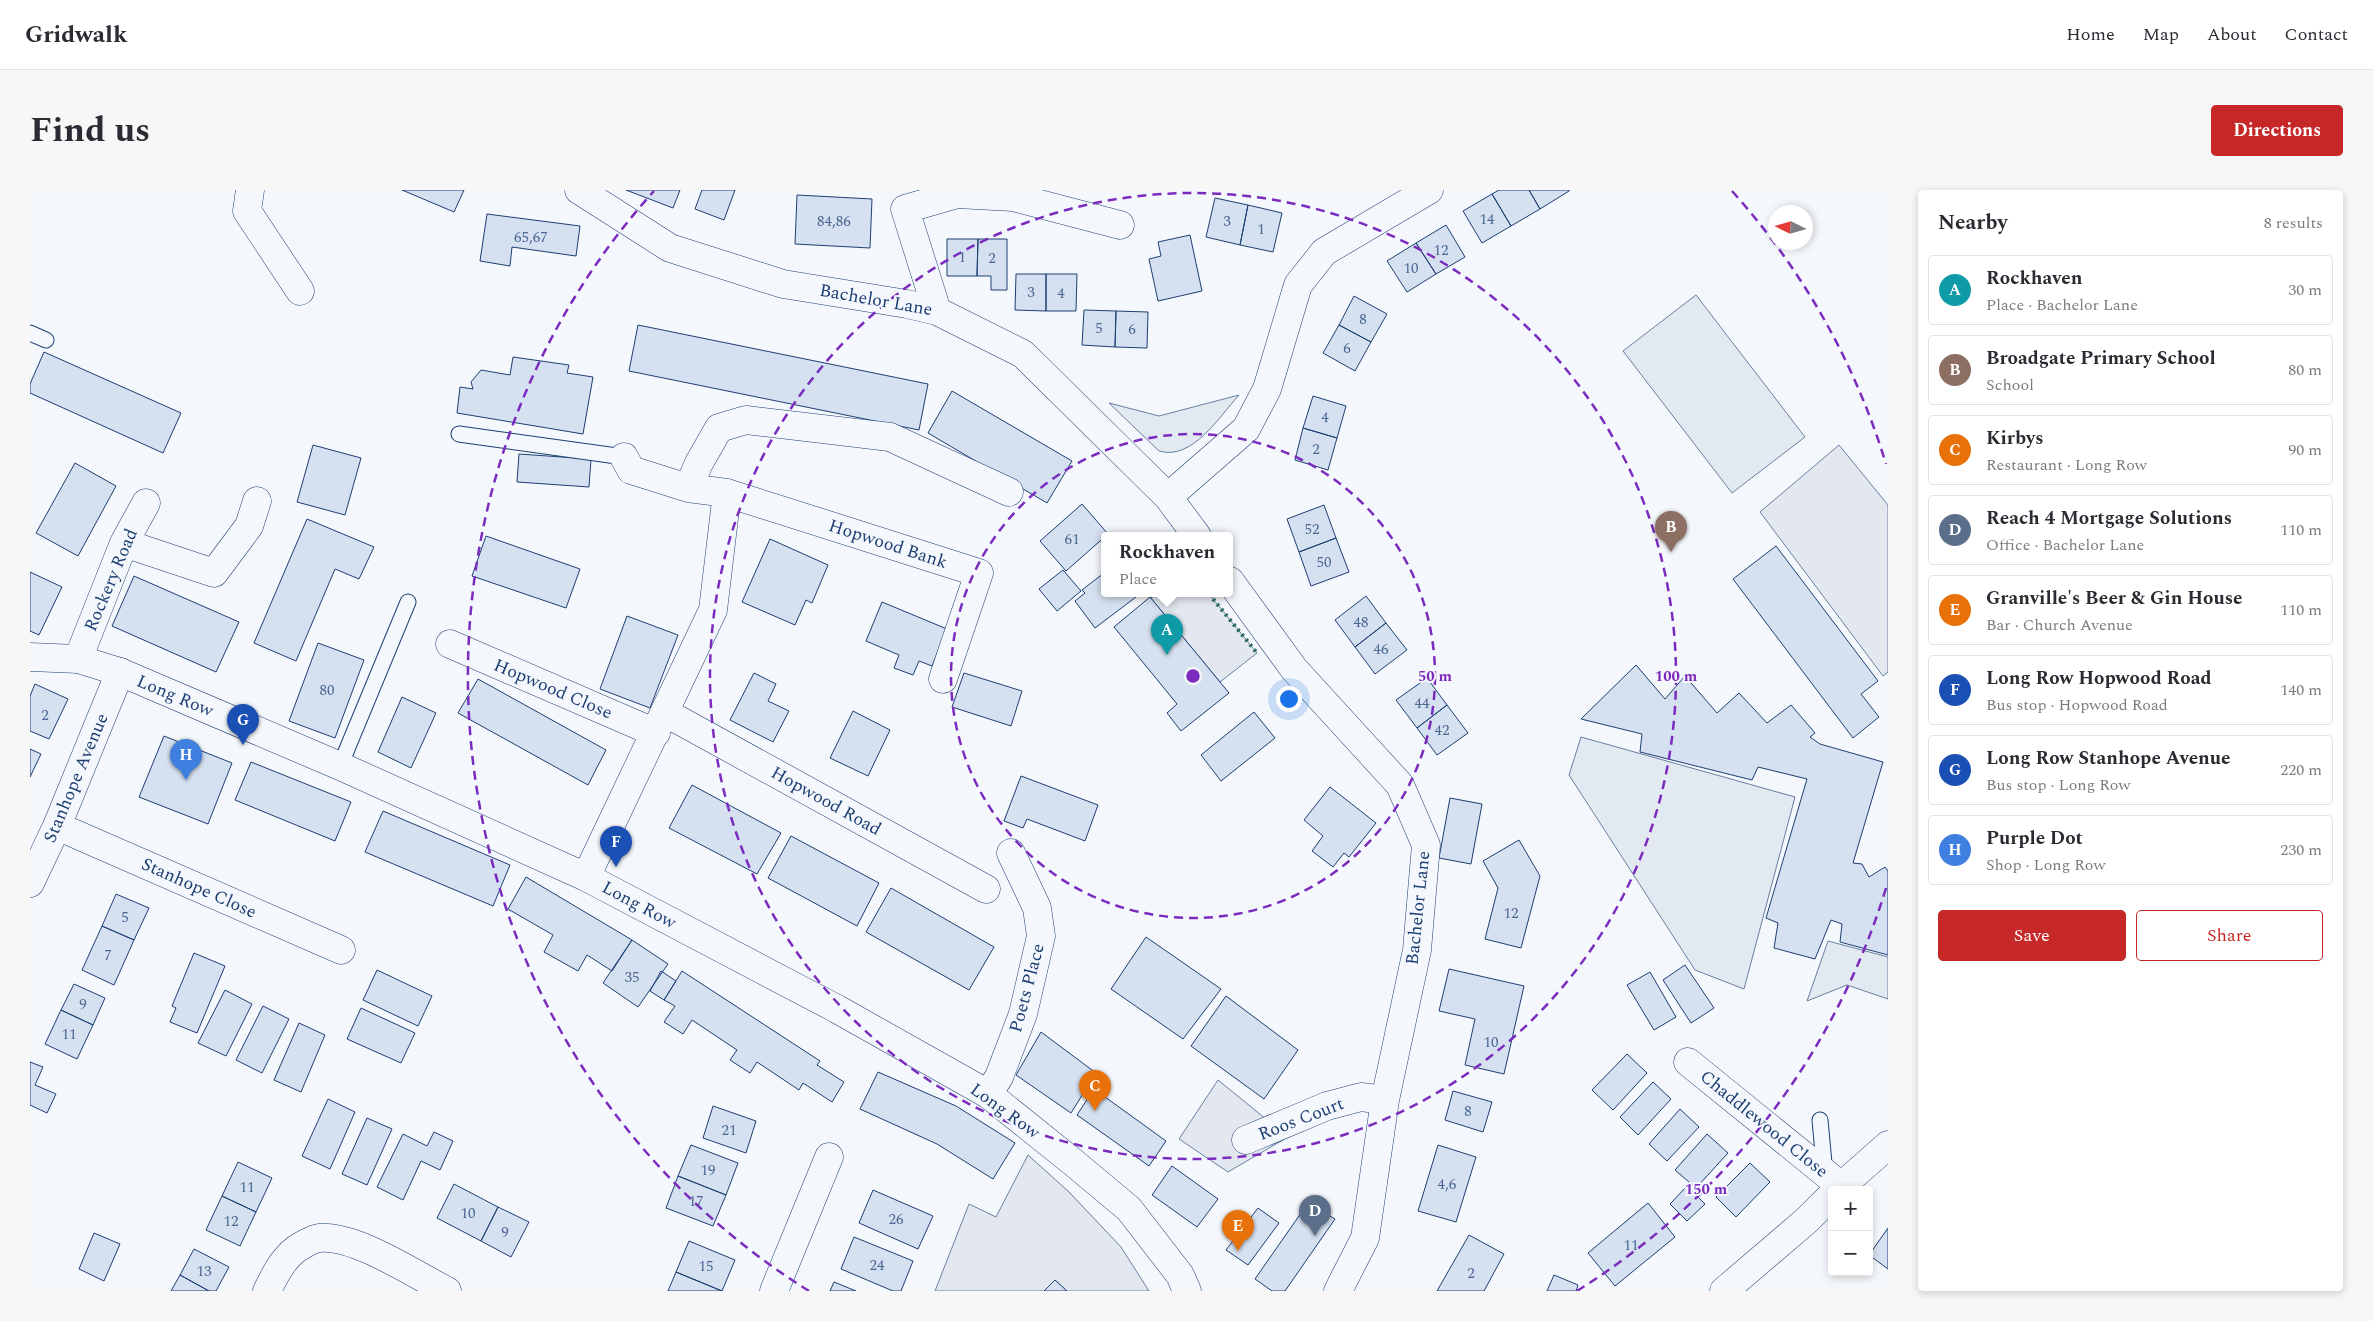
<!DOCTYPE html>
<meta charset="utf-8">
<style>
body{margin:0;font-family:Spectral,serif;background:#f7f7f7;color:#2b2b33}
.controls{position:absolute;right:15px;bottom:15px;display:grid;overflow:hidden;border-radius:5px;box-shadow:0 2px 8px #0003}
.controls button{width:45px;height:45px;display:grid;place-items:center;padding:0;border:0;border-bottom:1px solid #e1e1e2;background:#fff;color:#2b2b33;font:25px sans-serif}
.compass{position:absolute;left:1738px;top:15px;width:45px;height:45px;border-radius:50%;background:#fff;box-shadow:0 2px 8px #0003;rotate:275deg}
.you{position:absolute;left:1258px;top:508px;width:18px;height:18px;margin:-12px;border:4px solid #fff;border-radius:50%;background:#1a73e8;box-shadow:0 0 0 8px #1a73e833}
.badge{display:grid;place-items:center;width:32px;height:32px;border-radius:50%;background:#c62828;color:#fff;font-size:16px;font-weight:700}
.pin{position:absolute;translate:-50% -41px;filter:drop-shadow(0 1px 2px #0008)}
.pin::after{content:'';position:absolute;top:26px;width:18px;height:15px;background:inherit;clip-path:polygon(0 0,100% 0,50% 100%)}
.popup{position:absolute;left:1071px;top:342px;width:132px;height:65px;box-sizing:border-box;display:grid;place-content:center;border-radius:5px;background:#fff;filter:drop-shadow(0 1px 4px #0005);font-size:16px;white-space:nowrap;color:#7c7c81}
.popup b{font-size:19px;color:#2b2b33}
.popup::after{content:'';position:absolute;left:50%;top:100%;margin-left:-10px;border:10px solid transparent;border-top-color:#fff}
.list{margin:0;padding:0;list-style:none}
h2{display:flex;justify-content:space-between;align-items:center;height:65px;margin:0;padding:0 20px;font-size:21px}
h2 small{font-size:16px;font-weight:400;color:#7c7c81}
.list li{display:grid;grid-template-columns:32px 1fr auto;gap:15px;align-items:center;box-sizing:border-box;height:70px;margin:0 10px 10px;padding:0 10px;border:1px solid #e1e1e2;border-radius:5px}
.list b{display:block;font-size:19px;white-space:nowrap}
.list p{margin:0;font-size:16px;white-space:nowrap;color:#7c7c81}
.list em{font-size:16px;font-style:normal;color:#7c7c81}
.actions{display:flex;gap:10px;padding:15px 20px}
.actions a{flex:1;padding:11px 0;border:1px solid #c62828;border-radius:5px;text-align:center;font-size:18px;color:#c62828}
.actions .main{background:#c62828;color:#fff}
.map{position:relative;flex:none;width:1858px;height:1101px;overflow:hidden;border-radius:5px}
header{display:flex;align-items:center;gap:30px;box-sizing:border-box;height:70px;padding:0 25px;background:#fff;border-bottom:1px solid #e1e1e2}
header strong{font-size:24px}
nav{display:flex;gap:28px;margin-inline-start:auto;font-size:18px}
.intro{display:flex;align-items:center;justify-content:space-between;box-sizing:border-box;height:120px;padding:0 30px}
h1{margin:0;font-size:35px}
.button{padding:12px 22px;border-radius:5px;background:#c62828;color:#fff;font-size:18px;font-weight:700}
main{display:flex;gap:30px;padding:0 30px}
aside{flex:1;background:#fff;border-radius:5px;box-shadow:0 2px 8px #0003}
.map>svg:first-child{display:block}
</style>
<header>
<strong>Gridwalk</strong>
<nav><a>Home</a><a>Map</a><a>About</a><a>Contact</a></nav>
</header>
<div class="intro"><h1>Find us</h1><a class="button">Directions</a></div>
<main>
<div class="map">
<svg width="1858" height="1101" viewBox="0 0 1858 1101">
<rect width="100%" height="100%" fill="#f4f7fb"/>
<path fill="#e3e9f0" stroke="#687fa3" d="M1666 105 1775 247 1702 303 1593 161Z
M1209 205C1189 227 1162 271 1129 261L1079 213 1129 226Z
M1551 547 1765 607 1714 799 1665 780 1539 585Z
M1798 751 1858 767V809L1817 795 1777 811Z"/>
<path fill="#e3e8f0" stroke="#687fa3" d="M1809 255 1858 315V482L1853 486 1730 322Z
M1124 404H1179L1227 463 1190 492 1120 407Z
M1188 890 1258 947 1198 982 1149 949Z
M998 965 1039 1002 1091 1057 1119 1101H1037L1025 1090 1014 1101H905L939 1014 966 1027Z"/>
<path fill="#d5e0f0" stroke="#1d3f73" d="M372 0H434L424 22Z
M596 0H650L643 18Z
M672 0H705L694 30 665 19Z
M1469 0H1499L1510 19 1481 36 1462 4Z
M1499 0H1539V1L1510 19Z
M1462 4 1481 36 1452 53 1433 21Z
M767 5 842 9 840 58 765 54Z
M1185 8 1218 15 1210 55 1176 47Z
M1218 15 1252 23 1243 62 1210 55Z
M457 24 550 36 546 66 482 57 480 76 450 71Z
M1416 35 1435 67 1406 84 1386 53Z
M1160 45 1172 101 1128 111 1119 69 1131 66 1128 52Z
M917 49H948L947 86H917Z
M948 49H977V100H961V86H947Z
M1386 53 1406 84 1377 102 1357 71Z
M986 84H1016V121L985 120Z
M1016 84H1047L1046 121H1016Z
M1324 106 1357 124 1341 152 1309 135Z
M1054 120 1086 121 1085 157 1052 155Z
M1086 121 1118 122 1117 158 1085 157Z
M608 135 898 194 889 240 599 181Z
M1309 135 1341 152 1325 181 1293 163Z
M14 162 151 223 133 263 0 203V194Z
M483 167 539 175 537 183 563 187 553 244 427 223 430 197 443 199 441 192 451 180 480 185Z
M922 201 1042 271 1017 313 898 243Z
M1283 206 1316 216 1307 248 1273 238Z
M1273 238 1307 248 1298 280 1265 270Z
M283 255 331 268 315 325 267 312Z
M489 264 561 269 559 297 487 292Z
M45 273 86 296 48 366 6 343Z
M1052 314 1078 344 1036 381 1010 351Z
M1294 315 1306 348 1269 362 1257 329Z
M277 329 344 357 329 389 305 379 266 471 224 453Z
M456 346 550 379 536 418 442 386Z
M1306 348 1319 382 1281 396 1269 362Z
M740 349 798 375 782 413 776 410 765 435 712 412Z
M1746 356 1848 491 1831 504 1849 527 1823 548 1703 389Z
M1033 380 1051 401 1027 421 1009 399Z
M0 382 32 397 9 445 0 441Z
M1074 383V404H1110L1065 438 1045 411 1055 403 1052 400Z
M104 386 209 432 186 482 82 436Z
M1336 406 1356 433 1325 457 1305 430Z
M1120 407 1199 503 1151 541 1137 523 1147 514 1084 437Z
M852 412 917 439 902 476 889 471 883 485 864 478 869 465 836 451Z
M597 426 648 445 620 518 570 499Z
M1356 433 1377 460 1345 484 1325 457Z
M288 453 334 470 305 548 259 531Z
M1606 475 1635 509 1655 486 1687 523 1709 503 1737 533 1761 515 1785 543 1780 547 1790 554 1853 572 1823 673 1832 674 1839 687 1855 677 1858 681V765L1810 752 1812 734 1801 730 1785 769 1744 758 1748 733 1736 728 1777 589 1728 577 1722 590 1610 562 1612 544 1551 529Z
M724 483 746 494 738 511 759 521 743 552 700 530Z
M934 483 992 501 981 536 922 517Z
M1397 488 1417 515 1387 538 1366 510Z
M448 489 576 560 558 595 428 523Z
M5 494 38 509 19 549 0 541V506Z
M372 507 406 523 381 578 348 562Z
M1417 515 1438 543 1407 565 1387 538Z
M823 521 860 540 838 586 800 568Z
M1224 522 1245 548 1191 591 1171 565Z
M134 546 202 573 178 634 109 607Z
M0 559 11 564 0 587Z
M221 572 321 612 305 651 205 610Z
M991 586 1068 615 1055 651 997 629 993 638 974 631Z
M662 595 751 643 727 684 639 638Z
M1300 597 1346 633 1319 667 1314 663 1303 677 1282 661 1293 646 1274 630Z
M1420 608 1452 614 1441 674 1409 668Z
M353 621 480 675 463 716 335 662Z
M761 646 849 693 827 736 738 688Z
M1489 650 1510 686 1491 758 1455 749 1468 698 1453 671Z
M496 687 602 750 582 781 557 765 548 781 514 762 523 745 478 719Z
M861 698 964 757 939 800 836 742Z
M86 704 119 718 104 750 72 736Z
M72 736 104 750 84 795 52 780Z
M1116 747 1191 799 1153 849 1081 799Z
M602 750 638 774 608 817 573 793Z
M164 763 195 776 167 843 140 832 146 818 142 816Z
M1655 775 1684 818 1661 833 1633 790Z
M1419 779 1494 796 1474 884 1435 875 1445 829 1409 821Z
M347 780 402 806 388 836 333 810Z
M631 781 646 791 634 810 620 801Z
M652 781 790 871 787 875 814 892 802 912 773 893 769 900 727 872 720 883 700 870 707 860 662 830 653 844 634 832 645 816 634 810Z
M1620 782 1646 827 1624 840 1597 795Z
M44 794 75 808 63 835 31 820Z
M195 800 222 814 196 866 168 853Z
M1196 806 1268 860 1234 909 1161 856Z
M233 816 259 829 232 883 206 870Z
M331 818 385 843 371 873 317 849Z
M31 820 63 835 47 869 15 854Z
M269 833 295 845 271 902 244 890Z
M1011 842 1066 883 1041 923 986 885Z
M1597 864 1617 883 1583 920 1562 900Z
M0 872 13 877 5 895 26 904 17 923 0 915Z
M848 882 926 916 985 953 963 989 907 954 830 919Z
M1623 892 1641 909 1608 945 1590 927Z
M1064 899 1136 951 1119 976 1047 925Z
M1423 901 1462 912 1453 942 1415 930Z
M298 909 325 922 300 979 272 966Z
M683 916 726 931 716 963 673 948Z
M1650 919 1669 937 1637 971 1619 954Z
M337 928 362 939 337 995 312 984Z
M404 942 423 951 410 980 391 971 373 1010 347 997 373 944 397 956Z
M1677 944 1698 963 1666 998 1645 980Z
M661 955 708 973 696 1005 648 986Z
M1408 955 1446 967 1426 1032 1388 1021Z
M208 972 242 988 226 1022 192 1006Z
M1720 973 1740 992 1706 1027 1686 1007Z
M1142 976 1188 1009 1167 1037 1122 1005Z
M648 986 696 1005 683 1036 636 1018Z
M424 994 468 1017 451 1051 407 1028Z
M1657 996 1675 1014 1657 1031 1640 1014Z
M843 1000 903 1026 888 1059 829 1033Z
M192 1006 226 1022 210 1056 176 1040Z
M1278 1013 1305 1029 1255 1101H1242L1225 1089Z
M1618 1013 1645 1047 1585 1096 1558 1063Z
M468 1017 499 1032 481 1067 451 1051Z
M1228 1018 1249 1033 1218 1075 1196 1060Z
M1858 1038V1079L1839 1065Z
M64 1043 90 1054 74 1091 49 1079Z
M1439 1045 1474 1064 1454 1101H1407Z
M824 1047 883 1071 871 1101H863L811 1079Z
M659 1051 705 1070 692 1101 646 1082Z
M164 1059 199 1077 186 1101H179L150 1085Z
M646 1082 692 1101H638Z
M150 1085 179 1101H141Z
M1524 1085 1548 1095 1546 1101H1517Z
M1025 1090 1037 1101H1014Z
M804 1092 826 1101H800Z"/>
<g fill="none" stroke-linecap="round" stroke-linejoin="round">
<defs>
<path id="service" d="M0 143 16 150
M429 244 594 267
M310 576 378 412
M1790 930 1795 984"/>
<path id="minor" d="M220 0 217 21 270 101
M549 0 640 58 753 94 877 114 907 121 993 164 1138 307 1167 346
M907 121 875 19 927 4 983 7 1090 35
M594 267 601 280 658 298 697 303 949 383 913 489
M658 298 669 273 689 238 716 230 860 247 979 302
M1138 307 1216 239 1237 199 1268 95 1294 62 1399 0
M94 353 184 383 219 336 227 311
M1200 391 1264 479 1370 595 1396 655 1387 760 1355 910 1335 1048 1308 1101
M420 454 626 543
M48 469 94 353 116 313
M636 523 956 699
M27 636 311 760
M556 687 683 420 697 303
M0 693 27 636 90 482
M1658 872 1811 996
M958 904 969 887 993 824 1011 746 1007 718 981 663
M1216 950 1297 916 1331 907 1355 910
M237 1101C244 1087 252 1070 265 1060 270 1056 283 1049 289 1048 326 1045 384 1084 417 1101
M744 1101 799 967"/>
<path id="tertiary" d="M0 467 48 469 90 482 310 576 556 687 807 819 958 904 1044 973 1099 1019 1150 1085 1157 1101
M1807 1000 1858 955
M1694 1101 1777 1030 1802 1005"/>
</defs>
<use href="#service" stroke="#1d3f73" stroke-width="17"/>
<use href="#minor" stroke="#1d3f73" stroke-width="29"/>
<use href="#tertiary" stroke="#1d3f73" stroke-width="29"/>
<use href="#service" stroke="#f4f7fb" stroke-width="15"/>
<use href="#minor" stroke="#f4f7fb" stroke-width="28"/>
<use href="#tertiary" stroke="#f4f7fb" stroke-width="28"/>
<path stroke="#2c6c60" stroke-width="4" stroke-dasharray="2.5 4" stroke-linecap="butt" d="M1179 404 1227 463
M1120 407 1124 404"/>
</g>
<g fill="none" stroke="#7b2cbf" stroke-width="2.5" stroke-dasharray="9 6">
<circle cx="1163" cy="486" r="242"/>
<circle cx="1163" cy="486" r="483"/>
<path d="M1856 698A725 725 0 0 1 1547 1101M779 1101A725 725 0 0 1 624 1M1702 1A725 725 0 0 1 1856 274"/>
</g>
<g text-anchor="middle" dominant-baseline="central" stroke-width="4" stroke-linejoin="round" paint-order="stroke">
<g font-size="15" fill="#4b6792">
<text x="1457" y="29">14</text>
<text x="804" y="31">84,86</text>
<text x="1197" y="31">3</text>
<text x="1231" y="39">1</text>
<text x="501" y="47">65,67</text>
<text x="1411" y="60">12</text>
<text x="932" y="67">1</text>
<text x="962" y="68">2</text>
<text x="1381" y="78">10</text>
<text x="1001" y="102">3</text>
<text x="1031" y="103">4</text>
<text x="1333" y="129">8</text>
<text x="1069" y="138">5</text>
<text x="1102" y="139">6</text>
<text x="1317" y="158">6</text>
<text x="1295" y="227">4</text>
<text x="1286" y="259">2</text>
<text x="1282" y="339">52</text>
<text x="1042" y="349">61</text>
<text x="1294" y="372">50</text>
<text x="1331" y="432">48</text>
<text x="1351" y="459">46</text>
<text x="297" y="500">80</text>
<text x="1392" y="513">44</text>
<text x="15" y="525">2</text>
<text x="1412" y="540">42</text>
<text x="1481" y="723">12</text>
<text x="95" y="727">5</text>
<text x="78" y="765">7</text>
<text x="602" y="787">35</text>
<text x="53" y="814">9</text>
<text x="39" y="844">11</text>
<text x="1461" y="852">10</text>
<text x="1438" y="921">8</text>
<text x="699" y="940">21</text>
<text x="678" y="980">19</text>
<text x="1417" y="994">4,6</text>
<text x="217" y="997">11</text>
<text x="666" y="1011">17</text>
<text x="438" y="1023">10</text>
<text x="866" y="1029">26</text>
<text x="201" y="1031">12</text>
<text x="475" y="1042">9</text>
<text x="1601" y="1055">11</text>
<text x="847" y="1075">24</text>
<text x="676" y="1076">15</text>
<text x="174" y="1081">13</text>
<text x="1441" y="1083">2</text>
</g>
<g font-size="18" fill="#1d3f73" stroke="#f4f7fb">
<text transform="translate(846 110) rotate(10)">Bachelor Lane</text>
<text transform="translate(858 354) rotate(18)">Hopwood Bank</text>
<text transform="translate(81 390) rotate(-67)">Rockery Road</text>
<text transform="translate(523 499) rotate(23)">Hopwood Close</text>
<text transform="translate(145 506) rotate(23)">Long Row</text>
<text transform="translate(46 588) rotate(-67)">Stanhope Avenue</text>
<text transform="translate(796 611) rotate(29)">Hopwood Road</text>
<text transform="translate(169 698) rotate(24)">Stanhope Close</text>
<text transform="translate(609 715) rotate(28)">Long Row</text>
<text transform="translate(1388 718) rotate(-84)">Bachelor Lane</text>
<text transform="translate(997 798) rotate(-75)">Poets Place</text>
<text transform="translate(975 921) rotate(36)">Long Row</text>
<text transform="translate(1271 929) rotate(-21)">Roos Court</text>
<text transform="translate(1734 934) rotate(39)">Chaddlewood Close</text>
</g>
</g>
<circle cx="1163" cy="486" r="8" fill="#7b2cbf" stroke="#f4f7fb" stroke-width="2.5"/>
<g font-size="15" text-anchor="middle" font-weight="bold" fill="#7b2cbf" stroke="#f4f7fb" stroke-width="4" stroke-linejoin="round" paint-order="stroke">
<text x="1405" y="491">50 m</text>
<text x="1646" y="491">100 m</text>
<text x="1676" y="1004">150 m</text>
</g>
</svg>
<div class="controls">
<button>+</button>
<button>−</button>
</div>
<svg class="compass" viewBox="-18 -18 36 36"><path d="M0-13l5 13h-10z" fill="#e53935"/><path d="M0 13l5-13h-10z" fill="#7c7c81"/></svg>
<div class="you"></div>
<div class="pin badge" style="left:1137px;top:465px;background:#0f9aa8">A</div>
<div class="popup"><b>Rockhaven</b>Place</div>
<div class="pin badge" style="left:1641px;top:362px;background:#8d6e63">B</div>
<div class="pin badge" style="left:1065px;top:921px;background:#e8710a">C</div>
<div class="pin badge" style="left:1285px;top:1046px;background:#5c6f8a">D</div>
<div class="pin badge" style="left:1208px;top:1061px;background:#e8710a">E</div>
<div class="pin badge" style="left:586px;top:677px;background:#1a4fb4">F</div>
<div class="pin badge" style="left:213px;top:555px;background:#1a4fb4">G</div>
<div class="pin badge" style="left:156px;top:590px;background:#3f7fe0">H</div>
</div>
<aside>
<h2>Nearby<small>8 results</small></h2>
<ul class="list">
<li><span class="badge" style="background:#0f9aa8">A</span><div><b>Rockhaven</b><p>Place · Bachelor Lane</p></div><em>30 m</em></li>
<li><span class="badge" style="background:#8d6e63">B</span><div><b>Broadgate Primary School</b><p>School</p></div><em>80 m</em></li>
<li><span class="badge" style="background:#e8710a">C</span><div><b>Kirbys</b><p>Restaurant · Long Row</p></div><em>90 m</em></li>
<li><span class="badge" style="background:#5c6f8a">D</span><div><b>Reach 4 Mortgage Solutions</b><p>Office · Bachelor Lane</p></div><em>110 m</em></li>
<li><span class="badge" style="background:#e8710a">E</span><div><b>Granville's Beer &amp; Gin House</b><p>Bar · Church Avenue</p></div><em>110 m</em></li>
<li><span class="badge" style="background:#1a4fb4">F</span><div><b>Long Row Hopwood Road</b><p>Bus stop · Hopwood Road</p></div><em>140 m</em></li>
<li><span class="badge" style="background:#1a4fb4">G</span><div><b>Long Row Stanhope Avenue</b><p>Bus stop · Long Row</p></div><em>220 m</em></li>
<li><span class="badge" style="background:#3f7fe0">H</span><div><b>Purple Dot</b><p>Shop · Long Row</p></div><em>230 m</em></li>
</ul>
<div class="actions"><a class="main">Save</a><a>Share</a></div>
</aside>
</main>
